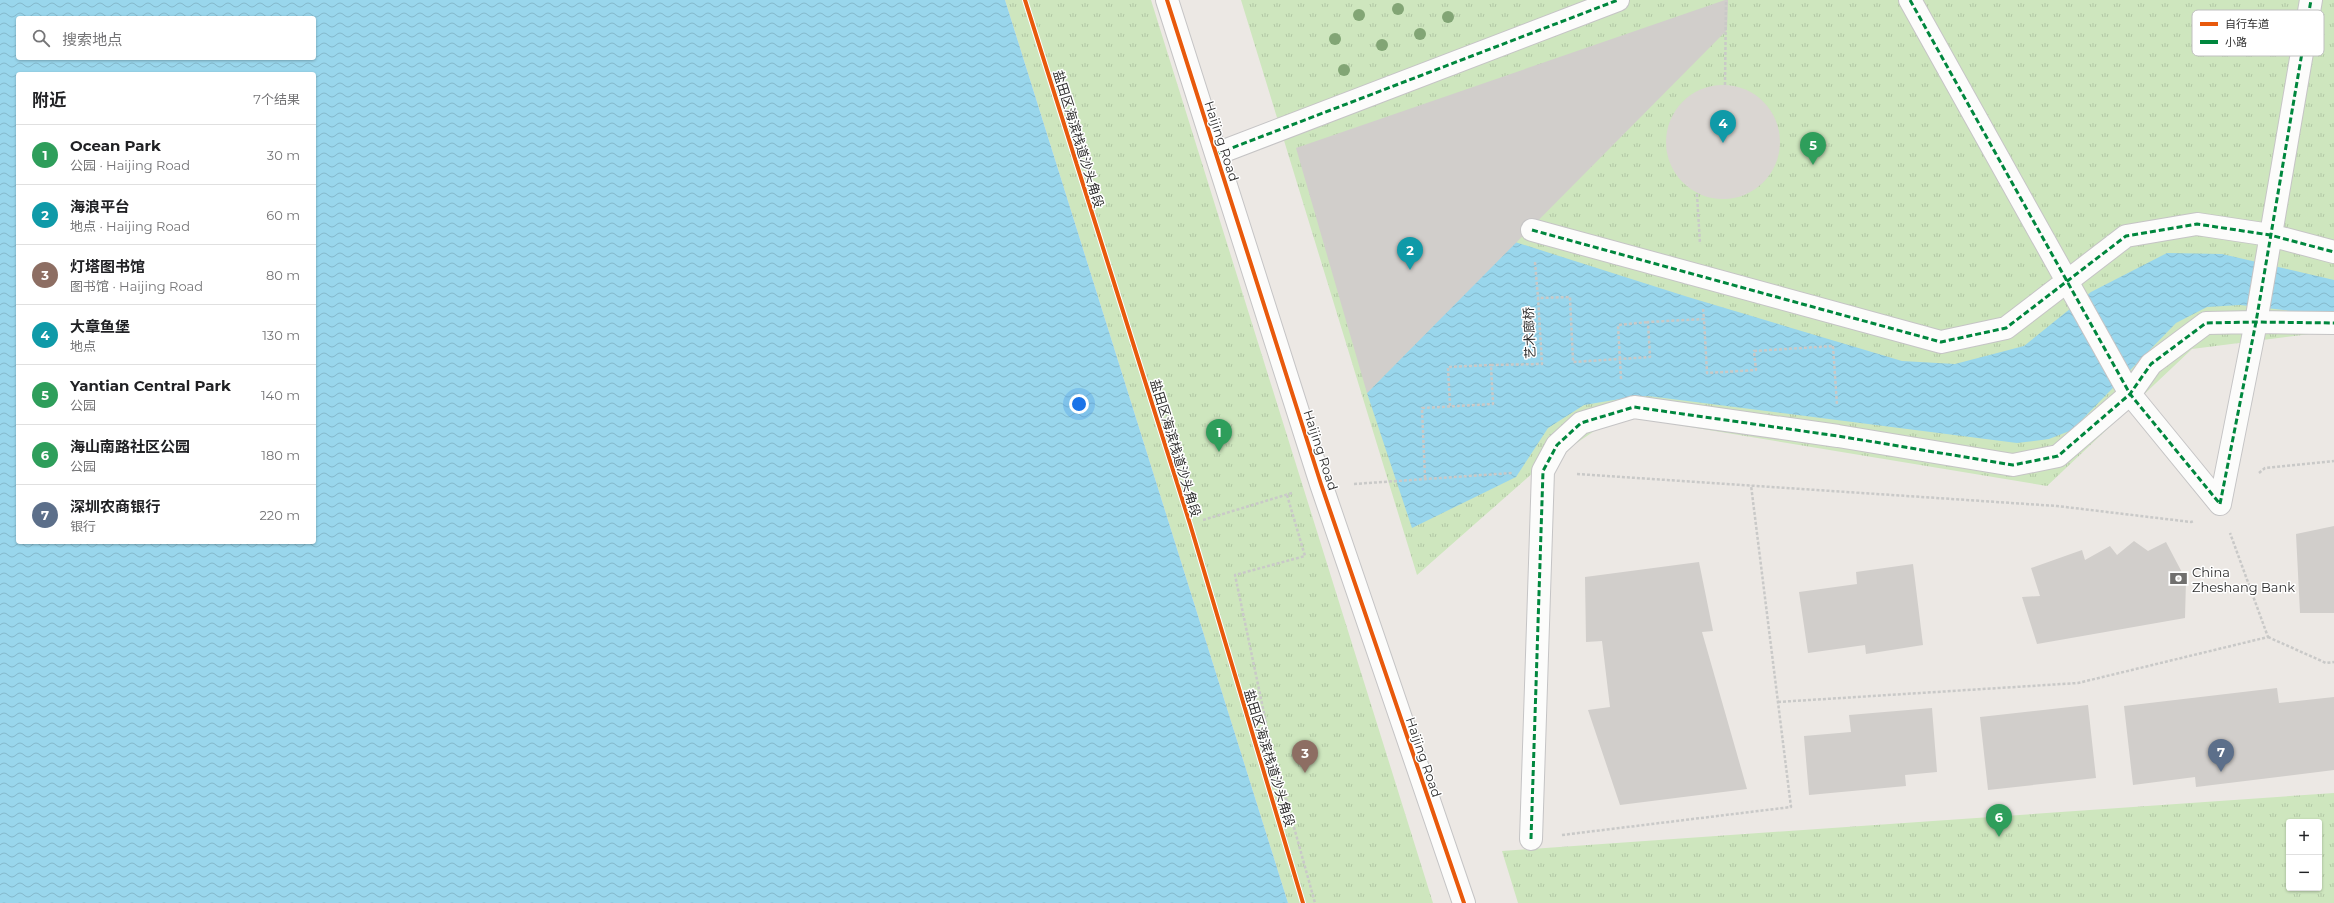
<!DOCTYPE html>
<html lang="zh">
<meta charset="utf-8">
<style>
body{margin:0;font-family:Montserrat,"Noto Sans SC",sans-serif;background:#f6f6f6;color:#202124}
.controls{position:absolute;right:12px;bottom:12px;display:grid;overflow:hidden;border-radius:4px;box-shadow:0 1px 3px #0004}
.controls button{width:36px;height:36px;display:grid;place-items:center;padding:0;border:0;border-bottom:1px solid #e0e0e0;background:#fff;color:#202124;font:20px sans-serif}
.you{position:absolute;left:1079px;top:404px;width:14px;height:14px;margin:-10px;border:3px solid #fff;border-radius:50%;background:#1a73e8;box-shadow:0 0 0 6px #1a73e833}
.badge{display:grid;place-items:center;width:26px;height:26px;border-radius:50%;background:#ea580c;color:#fff;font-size:13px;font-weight:700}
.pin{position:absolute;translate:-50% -33px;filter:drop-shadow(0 1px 2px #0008)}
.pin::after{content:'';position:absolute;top:21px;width:14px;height:12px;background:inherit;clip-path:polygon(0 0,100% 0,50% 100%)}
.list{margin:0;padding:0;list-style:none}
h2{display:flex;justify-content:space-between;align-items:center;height:52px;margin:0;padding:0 16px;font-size:17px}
h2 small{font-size:13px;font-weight:400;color:#757577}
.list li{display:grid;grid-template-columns:26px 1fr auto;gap:12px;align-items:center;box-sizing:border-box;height:60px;padding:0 16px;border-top:1px solid #e0e0e0}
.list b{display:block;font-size:15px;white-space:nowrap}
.list p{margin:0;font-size:13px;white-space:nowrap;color:#757577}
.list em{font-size:13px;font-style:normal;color:#757577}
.icon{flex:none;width:22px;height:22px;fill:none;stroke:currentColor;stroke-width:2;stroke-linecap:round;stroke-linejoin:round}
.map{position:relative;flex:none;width:2334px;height:903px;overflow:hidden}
.search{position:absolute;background:#fff;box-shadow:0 1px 3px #0004;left:16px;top:16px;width:300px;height:44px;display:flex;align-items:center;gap:10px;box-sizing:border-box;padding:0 14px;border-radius:4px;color:#757577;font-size:15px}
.panel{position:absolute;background:#fff;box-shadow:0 1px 3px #0004;left:16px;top:72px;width:300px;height:472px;border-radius:4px}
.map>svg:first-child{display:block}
</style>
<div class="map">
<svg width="2334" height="903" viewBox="0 0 2334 903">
<defs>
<pattern id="park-tufts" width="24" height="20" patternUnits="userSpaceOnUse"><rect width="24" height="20" fill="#cee6be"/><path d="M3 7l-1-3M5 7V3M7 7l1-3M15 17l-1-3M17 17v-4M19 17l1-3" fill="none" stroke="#b1c6a4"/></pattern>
<pattern id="water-waves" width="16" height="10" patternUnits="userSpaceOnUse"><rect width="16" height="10" fill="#99d6ec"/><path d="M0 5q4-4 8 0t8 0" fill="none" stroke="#84b8cb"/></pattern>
</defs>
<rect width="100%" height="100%" fill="#ece8e4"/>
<path fill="url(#park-tufts)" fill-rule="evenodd" d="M1005 0H1151L1433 903H1288Z
M1241 0H2334V331L2192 349 2047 486 1618 415 1535 471 1417 575Z
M2334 793V903H1518L1502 851ZM2289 822H2319V888H2289Z"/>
<path fill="#dad6d2" d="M1666 142a57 57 0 1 1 114 0a57 57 0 1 1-114 0Z"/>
<path fill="url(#water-waves)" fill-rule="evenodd" d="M0 0H1005L1288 903H0ZM18 18H314V58H18ZM18 74H314V542H18Z
M1515 242 1688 297 1902 361 1955 364 2024 346 2091 292 2167 253 2222 254 2334 280V316L2240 305 2207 307 2176 323 2072 430 2049 439 2017 443 1648 396 1626 398 1584 405 1548 428 1516 477 1412 528 1367 393Z"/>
<path fill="#d1cecb" d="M1725 0H1728L1727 30 1367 393 1296 148Z
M2334 526V613H2300L2296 534Z
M2134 541 2148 551 2166 542 2186 580 2185 618 2037 644 2022 597 2040 596 2031 568 2082 550 2085 560 2110 546 2117 555Z
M1699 562 1713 631 1702 632 1747 789 1620 805 1588 710 1610 707 1602 641 1586 642 1585 577Z
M1913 564 1923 645 1866 654 1865 645 1808 653 1799 592 1857 584 1856 572Z
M2277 688 2279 703 2334 697V770L2196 787 2195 777 2133 785 2124 706Z
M2088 705 2096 778 1988 790 1980 717Z
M1932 708 1937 772 1905 775 1906 786 1809 795 1804 736 1851 732 1849 715Z"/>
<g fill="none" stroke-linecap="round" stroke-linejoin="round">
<defs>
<path id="street" d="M1167 0 1321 484 1464 903
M1910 0 2130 394 2220 504
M1216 154 1618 0
M1532 230 1941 342 2006 328 2126 236 2197 224 2270 235 2334 252
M2220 504 2256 322 2311 0
M1531 839 1543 471 1557 445 1581 423 1634 407 1838 436 2013 465 2058 456 2130 394 2151 364 2206 323 2256 322 2334 323"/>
</defs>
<use href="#street" stroke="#c5c4c5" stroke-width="24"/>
<path stroke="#c9c9c8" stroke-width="2.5" stroke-dasharray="3 2" stroke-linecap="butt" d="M1725 85 1726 0
M1697 194 1700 244
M1535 262 1538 298
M1703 309 1704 319
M1833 346 1837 405
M1621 379 1618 325 1648 322
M1450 406 1448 367 1491 365
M2259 473 2265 468 2334 461
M1577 474 2057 506 2191 522 2194 521
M1425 478 1422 408 1493 404 1491 365 1542 364 1538 298 1570 297 1573 362 1650 357 1648 322 1704 319 1707 373 1756 370 1754 351 1833 346
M1354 484 1512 473
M1287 495 1305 556 1235 575 1269 737 1315 903
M1203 520 1292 493
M2268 637 2326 663 2334 662
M1778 702 2078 683 2268 637 2230 533
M1562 835 1791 807 1751 485"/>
<use href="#street" stroke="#fcfcfb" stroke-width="22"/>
<path stroke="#00873e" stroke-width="3" stroke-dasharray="6 3" stroke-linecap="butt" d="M1910 0 2130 394 2220 504
M1216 154 1618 0
M1532 230 1941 342 2006 328 2126 236 2197 224 2270 235 2334 252
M2220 504 2256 322 2311 0
M1531 839 1543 471 1557 445 1581 423 1634 407 1838 436 2013 465 2058 456 2130 394 2151 364 2206 323 2256 322 2334 323"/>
<defs>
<path id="cycleway" d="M1025 0 1190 524 1303 903
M1167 0 1321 484 1464 903"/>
</defs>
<use href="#cycleway" stroke="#fff" stroke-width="6"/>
<use href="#cycleway" stroke="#e8590c" stroke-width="4"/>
</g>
<g fill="#82a575">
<circle cx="1398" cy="9" r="6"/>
<circle cx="1359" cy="15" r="6"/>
<circle cx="1448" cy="17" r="6"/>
<circle cx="1420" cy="34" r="6"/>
<circle cx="1335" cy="39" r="6"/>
<circle cx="1382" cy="45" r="6"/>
<circle cx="1344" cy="70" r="6"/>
</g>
<defs>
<symbol id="bank-bare" viewBox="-9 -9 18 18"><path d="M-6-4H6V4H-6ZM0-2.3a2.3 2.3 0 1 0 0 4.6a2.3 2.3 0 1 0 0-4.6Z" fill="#706f6e" stroke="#fff" stroke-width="2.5" paint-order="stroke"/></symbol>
</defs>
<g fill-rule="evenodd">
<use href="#bank-bare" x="2166" y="566" width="25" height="25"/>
</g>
<g text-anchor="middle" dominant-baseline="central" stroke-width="3" stroke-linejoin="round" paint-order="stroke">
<g font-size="13" fill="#2e2e2e" stroke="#fff">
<text transform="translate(1079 139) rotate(73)">盐田区海滨栈道沙头角段</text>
<text transform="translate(1222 141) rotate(72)">Haijing Road</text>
<text transform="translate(1529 333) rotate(-92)">艺术廊桥</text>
<text transform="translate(1176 448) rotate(73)">盐田区海滨栈道沙头角段</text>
<text transform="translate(1321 450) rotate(72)">Haijing Road</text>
<text transform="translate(1424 757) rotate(71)">Haijing Road</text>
<text transform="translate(1270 758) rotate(73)">盐田区海滨栈道沙头角段</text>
</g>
<g font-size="13" fill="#2e2e2e" stroke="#fff" text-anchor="start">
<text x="2192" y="572">China<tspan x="2192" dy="15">Zheshang Bank</tspan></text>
</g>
</g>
<rect x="2192" y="10" width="132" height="46" rx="6" fill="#fff" stroke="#c0c0c0" stroke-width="1"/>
<rect x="2200" y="22" width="18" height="4" fill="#e8590c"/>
<rect x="2200" y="40" width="18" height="4" fill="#00873e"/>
<g font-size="11" fill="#2e2e2e">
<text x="2225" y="28">自行车道</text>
<text x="2225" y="46">小路</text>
</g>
</svg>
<div class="controls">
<button>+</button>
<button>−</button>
</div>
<div class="you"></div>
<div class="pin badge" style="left:1219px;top:452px;background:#2e9e5b">1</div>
<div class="pin badge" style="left:1410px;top:270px;background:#0f9aa8">2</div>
<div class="pin badge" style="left:1305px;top:773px;background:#8d6e63">3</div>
<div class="pin badge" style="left:1723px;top:143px;background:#0f9aa8">4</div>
<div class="pin badge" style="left:1813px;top:165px;background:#2e9e5b">5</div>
<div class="pin badge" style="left:1999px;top:837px;background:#2e9e5b">6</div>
<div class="pin badge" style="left:2221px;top:772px;background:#5c6f8a">7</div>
<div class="search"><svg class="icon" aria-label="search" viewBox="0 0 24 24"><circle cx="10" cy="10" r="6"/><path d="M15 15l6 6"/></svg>搜索地点</div>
<section class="panel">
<h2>附近<small>7个结果</small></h2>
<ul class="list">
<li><span class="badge" style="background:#2e9e5b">1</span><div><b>Ocean Park</b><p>公园 · Haijing Road</p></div><em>30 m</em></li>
<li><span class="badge" style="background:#0f9aa8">2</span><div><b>海浪平台</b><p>地点 · Haijing Road</p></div><em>60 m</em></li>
<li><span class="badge" style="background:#8d6e63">3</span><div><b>灯塔图书馆</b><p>图书馆 · Haijing Road</p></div><em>80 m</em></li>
<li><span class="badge" style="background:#0f9aa8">4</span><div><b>大章鱼堡</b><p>地点</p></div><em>130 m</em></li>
<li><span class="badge" style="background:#2e9e5b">5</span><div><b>Yantian Central Park</b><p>公园</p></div><em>140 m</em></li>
<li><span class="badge" style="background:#2e9e5b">6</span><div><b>海山南路社区公园</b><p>公园</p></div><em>180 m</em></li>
<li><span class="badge" style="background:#5c6f8a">7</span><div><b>深圳农商银行</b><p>银行</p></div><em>220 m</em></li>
</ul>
</section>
</div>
